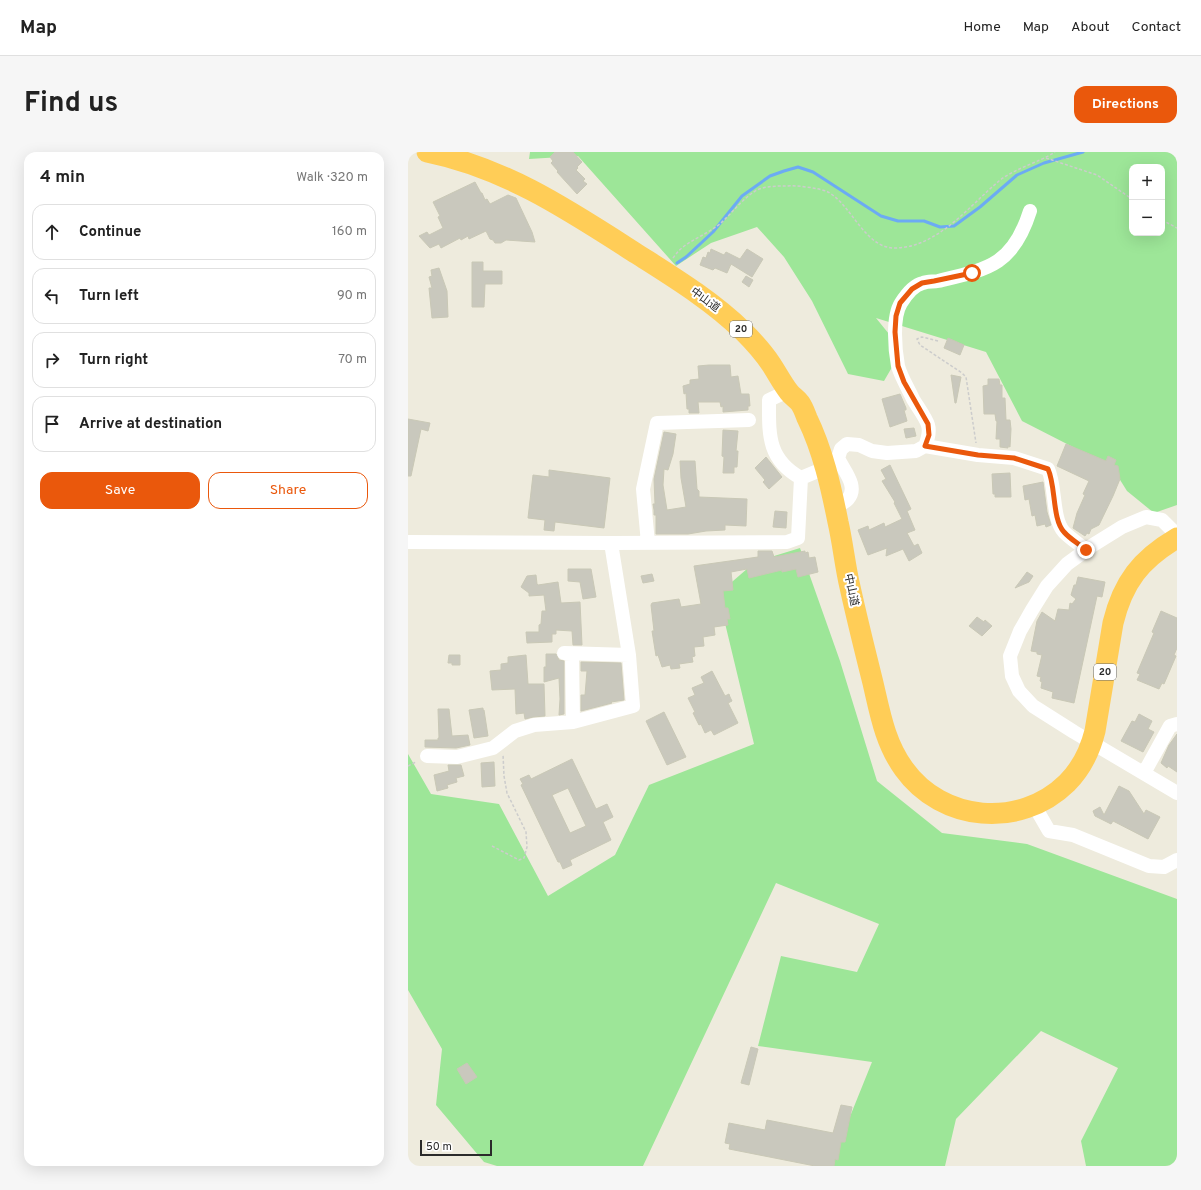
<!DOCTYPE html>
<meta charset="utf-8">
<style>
body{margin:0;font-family:Overpass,"Noto Sans JP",sans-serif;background:#f6f6f6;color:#222}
.controls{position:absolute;right:12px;top:12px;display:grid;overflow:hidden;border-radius:8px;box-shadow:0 4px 16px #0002}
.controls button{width:36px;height:36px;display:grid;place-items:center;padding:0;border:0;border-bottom:1px solid #e0e0e0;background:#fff;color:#222;font:20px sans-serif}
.scale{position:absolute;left:12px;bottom:10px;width:72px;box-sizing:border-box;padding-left:4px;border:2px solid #2b2b2b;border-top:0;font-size:11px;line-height:14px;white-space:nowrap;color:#2b2b2b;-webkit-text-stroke:3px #fff;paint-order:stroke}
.stop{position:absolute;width:12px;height:12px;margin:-9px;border:3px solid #ea580c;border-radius:50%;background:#fff}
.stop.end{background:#ea580c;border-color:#fff;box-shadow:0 1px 4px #0008}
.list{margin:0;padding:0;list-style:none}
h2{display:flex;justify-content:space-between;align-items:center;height:52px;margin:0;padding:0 16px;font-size:17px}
h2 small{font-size:13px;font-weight:400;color:#767676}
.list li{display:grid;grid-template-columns:26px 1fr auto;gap:12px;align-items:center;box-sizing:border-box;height:56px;margin:0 8px 8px;padding:0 8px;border:1px solid #e0e0e0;border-radius:12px}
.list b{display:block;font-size:15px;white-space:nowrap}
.list em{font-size:13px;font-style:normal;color:#767676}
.actions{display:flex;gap:8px;padding:12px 16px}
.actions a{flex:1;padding:9px 0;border:1px solid #ea580c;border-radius:12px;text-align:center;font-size:14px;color:#ea580c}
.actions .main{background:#ea580c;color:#fff}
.icon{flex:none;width:22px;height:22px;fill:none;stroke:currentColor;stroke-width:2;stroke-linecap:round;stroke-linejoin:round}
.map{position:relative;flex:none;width:769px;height:1014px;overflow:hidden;border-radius:12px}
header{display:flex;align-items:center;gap:24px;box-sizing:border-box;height:56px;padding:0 20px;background:#fff;border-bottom:1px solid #e0e0e0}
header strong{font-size:19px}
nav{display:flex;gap:22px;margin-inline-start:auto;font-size:14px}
.intro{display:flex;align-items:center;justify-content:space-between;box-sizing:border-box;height:96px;padding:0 24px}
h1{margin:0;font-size:28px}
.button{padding:10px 18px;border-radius:12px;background:#ea580c;color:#fff;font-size:14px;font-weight:700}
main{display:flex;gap:24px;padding:0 24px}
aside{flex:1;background:#fff;border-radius:12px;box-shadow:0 4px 16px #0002}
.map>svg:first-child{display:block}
</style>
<header>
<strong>Map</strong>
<nav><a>Home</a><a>Map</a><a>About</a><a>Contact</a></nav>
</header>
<div class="intro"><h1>Find us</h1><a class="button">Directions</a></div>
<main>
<aside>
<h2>4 min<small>Walk · 320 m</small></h2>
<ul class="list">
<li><svg class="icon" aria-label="ahead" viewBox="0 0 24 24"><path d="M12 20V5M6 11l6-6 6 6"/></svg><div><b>Continue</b></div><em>160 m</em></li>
<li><svg class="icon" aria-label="left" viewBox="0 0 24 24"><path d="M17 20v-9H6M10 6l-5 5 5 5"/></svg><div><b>Turn left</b></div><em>90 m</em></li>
<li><svg class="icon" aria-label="right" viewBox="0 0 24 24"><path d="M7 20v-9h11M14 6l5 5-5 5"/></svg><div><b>Turn right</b></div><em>70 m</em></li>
<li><svg class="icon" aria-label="arrive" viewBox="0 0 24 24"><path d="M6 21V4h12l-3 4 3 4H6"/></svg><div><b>Arrive at destination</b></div></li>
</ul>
<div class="actions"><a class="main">Save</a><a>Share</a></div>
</aside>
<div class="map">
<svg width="769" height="1014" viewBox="0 0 769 1014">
<rect width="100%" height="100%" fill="#eeebdd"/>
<path fill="#9de698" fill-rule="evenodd" d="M122 0H769V353L746 361 719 339 704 315 614 269 578 200 468 166 494 198 476 229 440 222 404 149 376 105 349 75 303 91 268 114 170 4 121 7ZM724 15H754V81H724Z
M392 396 432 509 469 629 534 681 619 692 769 747V1014H678L673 989 710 916 633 879 548 967 537 1014H419L441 967 464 910 350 894 373 804 449 820 471 772 368 731 235 1014H89L76 1010 28 953 34 897 0 838V602L23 642 91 652 140 744 207 703 241 633 346 592 310 442 347 410Z"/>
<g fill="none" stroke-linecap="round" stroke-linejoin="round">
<path stroke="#6cabf3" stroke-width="3" d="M269 111 278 105 305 80 334 44 362 24 376 19 390 15 405 20 473 64 490 69H516L532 75 546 74 572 55 609 23 636 11 675 0"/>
</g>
<path fill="#c9c8bd" stroke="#c9c8b6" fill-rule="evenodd" d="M147 0H165L174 10 169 15 170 16 168 18 177 27 175 29 179 32 169 42 149 20 150 19 143 11 145 9 142 5Z
M67 30 73 41H74L77 48 79 47 82 52 100 43 108 46 124 80 127 90 98 88 93 91H87L85 88 82 87 78 79 61 87 60 84 53 88 52 86 33 96 31 92 22 96 11 84 19 80 21 83 35 76 30 65 32 64 25 50Z
M303 97 316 103 318 100 332 107 339 97 355 107 344 125 323 112 319 121 307 116 305 118 292 113 295 105 298 106 300 100 302 101Z
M64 110H75V119H94V132H77L76 155H64Z
M31 116 39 139 40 165 24 166 21 136H24L21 125 24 124 23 118Z
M338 124 345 128 341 135 334 130Z
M540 186 556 193 552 203 536 196Z
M301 213H322L323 225 330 224 333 242H341L342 254H340V258L315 260V254L313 255 312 250H290L291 261H281V257H279L278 241 276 242 275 234 282 232V228L291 227 290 214Z
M543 223 553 225 548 251H547Z
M580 227H591L592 233H594V246H597L598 268H602L603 277 602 295 600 294V296L592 295V287H588L589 269H588L587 262H576L575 234 580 233Z
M492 242 498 256V258H496L499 269 482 275 474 247Z
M0 267 22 271 20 279 13 277 3 324H0Z
M506 276 508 284 498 286 496 277Z
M315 278 330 279 328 299H330L329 315H326V321H315L316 305 314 304Z
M256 280 268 282 265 302 260 318 256 317 255 333 259 358 278 355 273 326 272 309H287L289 337 291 339V345L339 347 338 374 317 373V378L298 379 280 382H248V363H246V358L245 352H247L246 327Z
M658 292 698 309 700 304 708 308 706 313 710 314 712 327 705 344 691 373 683 377 681 382 679 381 677 384 665 376 669 361 677 343 675 342 681 329 649 314Z
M358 305 374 325 361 337 355 330 357 328 347 316Z
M482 313 503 357 499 359 507 378 499 381 506 394 510 392 514 401 501 409 495 397 478 404 479 396 460 403 450 378 460 374 461 378 476 371 477 375 494 367 486 351 487 350 474 329 478 327 473 318Z
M141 318 202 326 196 376 147 370 146 379 136 378 137 368 120 366 125 323 141 325Z
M602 321 603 345H587V342H585L584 322Z
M635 330 639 360 643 373 638 375 637 372 629 374 627 363 624 364 621 347 617 348 615 334Z
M367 359 379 360 378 376 365 375Z
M350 399H364L366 405 397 399V401L400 400 401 406 407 405 410 420 390 425 388 417 374 420V418L341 426 339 417 323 420 325 438 315 439 317 456H320L322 467H319L320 473 306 475 307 483 295 485 296 494 286 495 287 504 284 505 285 510 271 512 272 516 263 517 262 513 254 515 250 503 248 504 244 479H246L243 453 244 451 271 447 273 455 293 452 286 414 350 405Z
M160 417H183L188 445 175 447 172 430 160 429Z
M619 420 625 424 621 430 607 436Z
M244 422 246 429 235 431 233 424Z
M128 423 129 432 130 433 150 430 153 451 172 450 174 493H165L164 479 148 478V482H144V490L119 491 118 480H131V473L133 472 134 459H138L136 443 121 444V441L113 435 119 424Z
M670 425 697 430 694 445 689 444 666 551 644 546 645 540 633 536 634 530 632 529 633 525 629 524 634 503 629 502V500L623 499 629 469 634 460 647 469 650 457 661 458 662 451 664 452 668 447 663 443 666 433H668Z
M753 459 769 466V496L766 503 768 504 756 532 754 531 751 537 729 528 732 522 729 521 746 481 744 480Z
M569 465 576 470 577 468 584 474 574 484 561 474Z
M138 502H148L151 508 156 509V562L151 563 152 547 151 526 136 530V515H138Z
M41 503H52V513H44V511H40Z
M118 503 120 532H136L137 564 125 565 117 567 116 561 108 562 107 537 84 538 82 519 93 518V512L100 511V505Z
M173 510 213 511 216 548 203 550 204 551 173 559V543H177L179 519H173Z
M304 519 317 544 321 542 322 545 324 549 320 551 330 571 306 583 303 578 297 581 293 572 291 573 285 561 287 560 280 546 287 543 284 536 296 531 293 525Z
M75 556V558H76L80 584 66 586 61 558Z
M30 557H41L44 584 60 583 62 593 48 596 17 595V588H30V586H31Z
M256 560 278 605 259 613 238 569Z
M731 562 744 569 740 577 746 580 735 600 713 589 724 569 727 570Z
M769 582V620L760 614 759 616 753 611 761 593Z
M164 607 188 657 199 652 205 665 195 670 203 688 162 708 164 713 155 717 152 710H150L113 633 115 632 112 627 121 623 123 627ZM160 636 178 674 162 681 144 643Z
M86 610 87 634 74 635 73 611Z
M40 613H53L56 624 48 626 49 630 39 633 40 636 29 639 26 623 41 619Z
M711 634 721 639 736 662 738 658 752 665 740 687 705 669 703 672 687 664 685 659 692 655 696 663Z
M343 895 350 897 341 933 333 931Z
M59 911 69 925 58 932 49 917Z
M433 953 444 955 437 990H433L430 1008 427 1007 426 1014H407L321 997 322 992 317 991 321 971 357 978 359 968 425 981Z"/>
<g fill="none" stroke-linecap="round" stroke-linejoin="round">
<path stroke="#ccc" stroke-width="1.5" stroke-dasharray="3 2" stroke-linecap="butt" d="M638 6 689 23 724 47
M754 68 769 76
M265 106C268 102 271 98 275 95 287 86 301 81 313 71 325 60 335 46 349 38 358 34 369 34 379 34 388 33 409 36 418 39 444 51 456 98 489 96 531 94 561 54 591 29 607 16 630 11 647 0
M530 189 514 185 509 187 512 193 554 221 558 225 568 291
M0 614 8 610
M84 694 111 708 116 706 119 695 118 680 99 641 96 624 95 602"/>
<path stroke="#fff" stroke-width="14" d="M380 239 361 248C361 282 359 307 393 326
M517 294 570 303 606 306 640 317C648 334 644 367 656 380 663 387 671 392 678 398
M427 356C431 353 437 350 440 347 451 334 435 318 430 306L433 297 439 292 451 293 464 299 479 301 508 299 517 294C520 287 522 280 520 273 518 266 509 254 505 247 500 236 493 225 490 214 487 198 484 165 493 151 498 143 506 133 515 131 520 129 525 130 530 129 581 117 605 113 622 59
M769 383 754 368 738 365 714 375 685 393 659 412 639 434 624 458 612 479 602 504 604 524 611 539 625 554 666 580 769 641
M0 390 203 391 379 390 390 386 393 326 417 316
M240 391 235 337 249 271 341 268
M156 501 221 503
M164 502 165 570
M19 604 49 605 85 596 107 579 126 573 165 570 225 554 221 503 203 391
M736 621 762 574 769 572
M626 653 641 679 665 683 741 714 756 715 769 708"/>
<path stroke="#ffcd57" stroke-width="21" d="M19 0C98 16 162 59 229 102 265 125 303 148 335 179 345 189 355 200 363 212 369 221 374 231 381 240 384 244 389 247 392 251 395 255 397 261 399 266 415 299 423 335 430 370 435 392 437 414 442 435 449 467 457 499 465 531 472 561 477 591 496 617 534 670 612 677 659 631 674 616 682 599 687 579L705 471C715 430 733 407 769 386"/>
</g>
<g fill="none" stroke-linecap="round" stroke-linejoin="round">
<path stroke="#ea580c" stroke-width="5" d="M564 121 526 129 514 131 504 137 492 151 488 164 487 180 490 214 496 230 520 272 521 283 517 294 570 303 606 306 640 317C648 334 644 367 656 380 662 387 671 392 678 398"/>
</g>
<g text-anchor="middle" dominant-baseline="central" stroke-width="4" stroke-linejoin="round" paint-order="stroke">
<g fill="#fff" stroke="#6b6b6b" stroke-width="1">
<rect x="322" y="169" width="22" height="16" rx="3"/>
<rect x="686" y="512" width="22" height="16" rx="3"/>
</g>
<g font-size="10" font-weight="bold" fill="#2b2b2b">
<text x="333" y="177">20</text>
<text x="697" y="520">20</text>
</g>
<g font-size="11" fill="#2b2b2b" stroke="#fff">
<text transform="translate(297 148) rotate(36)">中山道</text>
<text transform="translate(443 438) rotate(78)">中山道</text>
</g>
</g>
</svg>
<div class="controls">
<button>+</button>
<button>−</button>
</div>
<div class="scale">50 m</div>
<div class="stop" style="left:564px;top:121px"></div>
<div class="stop end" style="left:678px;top:398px"></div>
</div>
</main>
